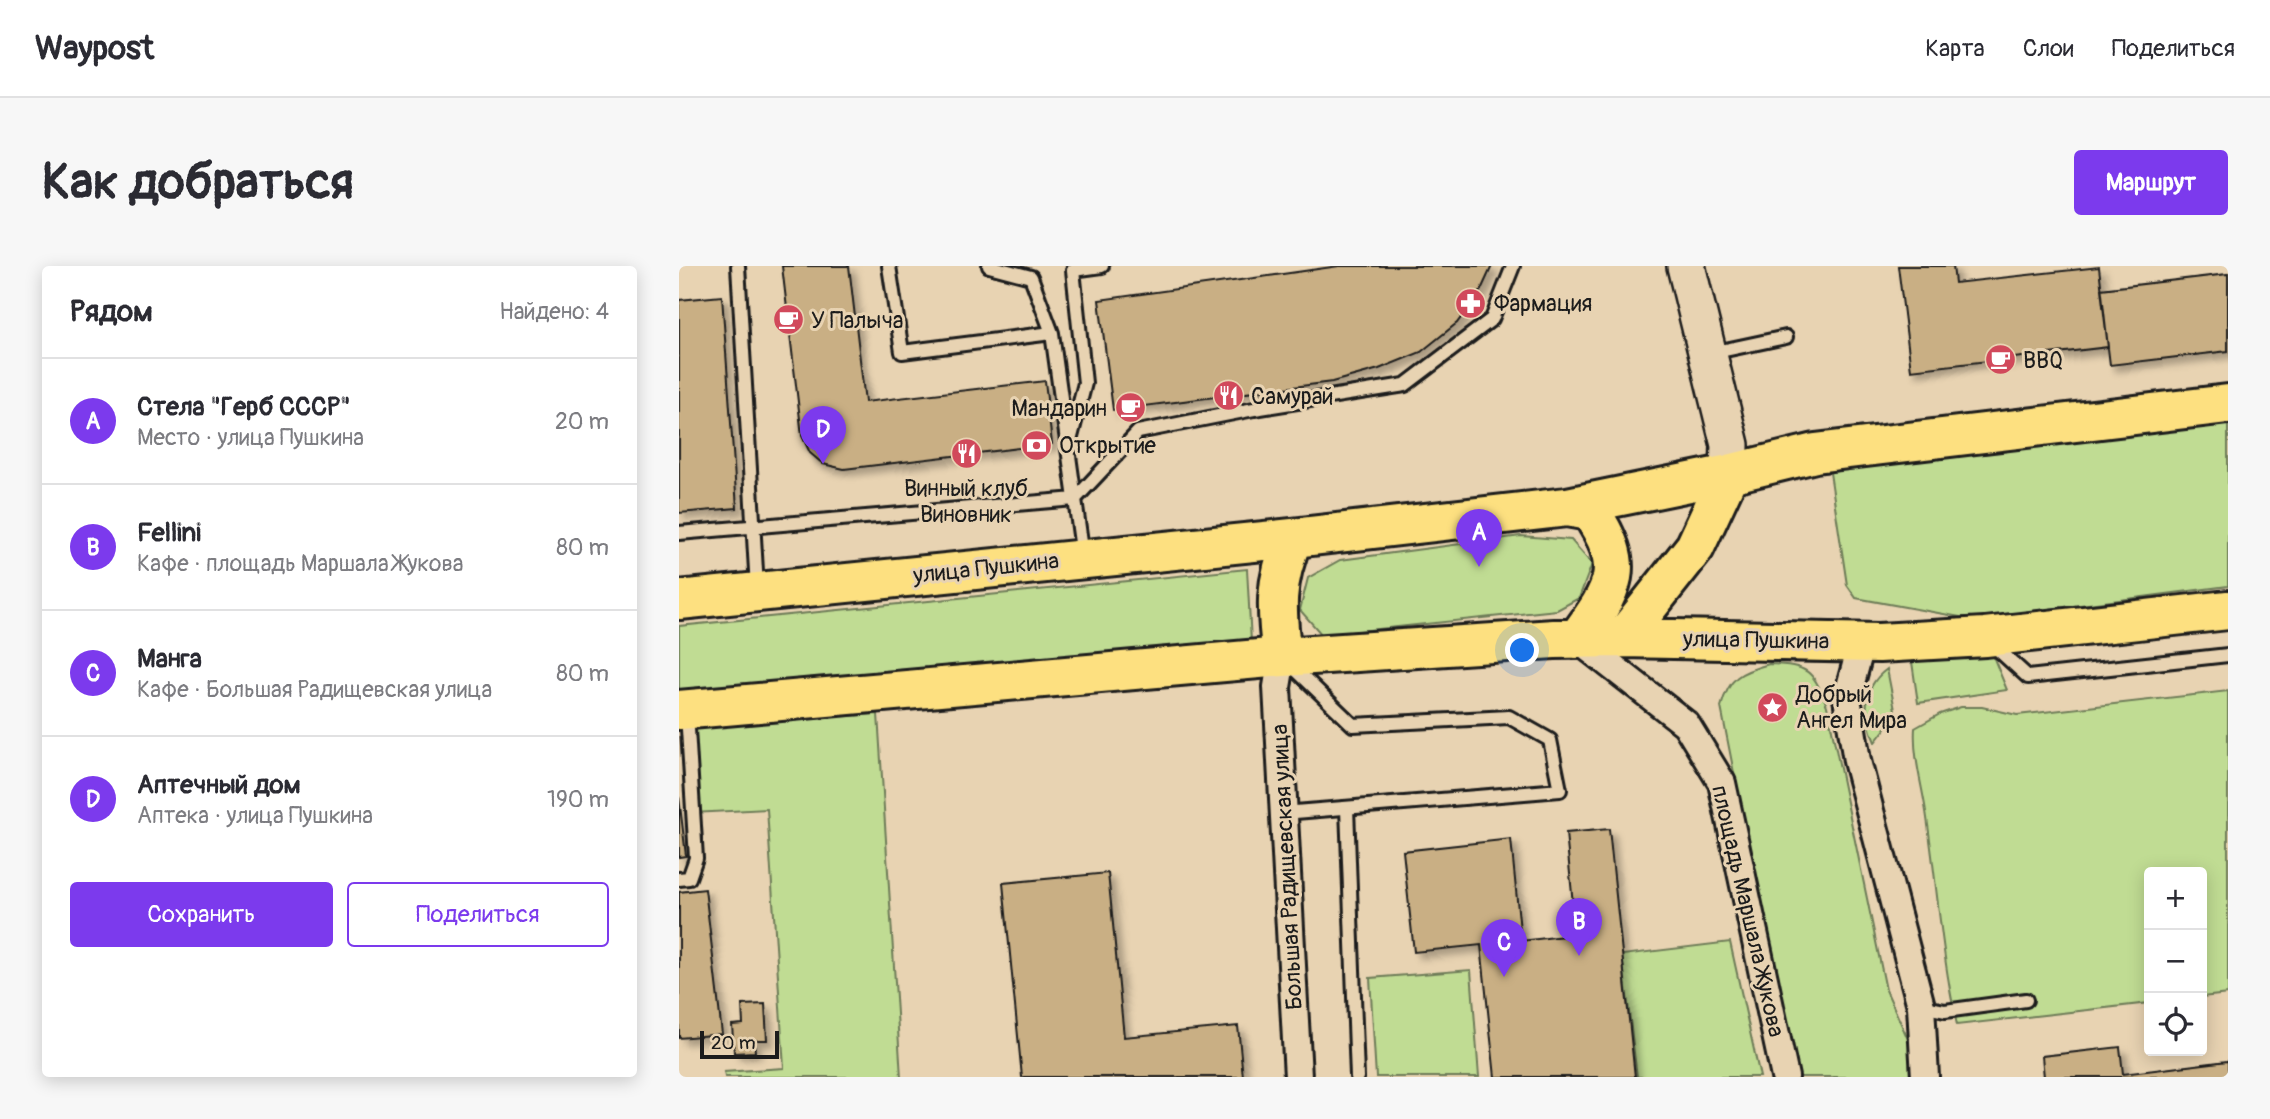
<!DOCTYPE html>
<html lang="ru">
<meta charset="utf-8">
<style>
body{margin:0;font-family:Pangolin,sans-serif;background:#f7f7f7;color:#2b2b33}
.controls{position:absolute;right:21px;bottom:21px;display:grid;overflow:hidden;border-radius:7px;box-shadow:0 4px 18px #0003}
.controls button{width:63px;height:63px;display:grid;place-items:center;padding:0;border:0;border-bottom:2px solid #e1e1e2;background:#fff;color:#2b2b33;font:35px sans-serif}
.scale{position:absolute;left:21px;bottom:18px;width:79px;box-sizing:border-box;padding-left:7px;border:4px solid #1c1c1c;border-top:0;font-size:19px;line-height:24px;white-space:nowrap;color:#1c1c1c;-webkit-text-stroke:5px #e8d3b2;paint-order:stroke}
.you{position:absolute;left:844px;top:385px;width:24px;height:24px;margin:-18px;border:5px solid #fff;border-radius:50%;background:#1a73e8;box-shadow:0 0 0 10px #1a73e833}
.badge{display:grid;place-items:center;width:46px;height:46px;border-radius:50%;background:#7c3aed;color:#fff;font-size:23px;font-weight:700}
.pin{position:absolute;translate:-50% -58px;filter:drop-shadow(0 2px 4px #0008)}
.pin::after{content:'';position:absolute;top:37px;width:24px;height:21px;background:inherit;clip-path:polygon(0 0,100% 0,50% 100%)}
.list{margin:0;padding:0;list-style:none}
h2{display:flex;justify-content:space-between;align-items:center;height:91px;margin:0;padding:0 28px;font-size:30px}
h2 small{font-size:23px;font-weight:400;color:#7c7c81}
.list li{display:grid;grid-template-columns:46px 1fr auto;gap:21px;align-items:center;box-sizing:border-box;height:126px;padding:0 28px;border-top:2px solid #e1e1e2}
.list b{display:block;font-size:26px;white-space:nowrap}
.list p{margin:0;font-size:23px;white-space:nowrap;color:#7c7c81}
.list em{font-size:23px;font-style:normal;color:#7c7c81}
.actions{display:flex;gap:14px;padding:21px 28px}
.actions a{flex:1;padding:16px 0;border:2px solid #7c3aed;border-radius:7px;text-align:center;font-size:24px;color:#7c3aed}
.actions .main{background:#7c3aed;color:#fff}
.icon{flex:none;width:38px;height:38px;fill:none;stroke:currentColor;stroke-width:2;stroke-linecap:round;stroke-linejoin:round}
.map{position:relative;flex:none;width:1549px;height:811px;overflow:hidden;border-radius:7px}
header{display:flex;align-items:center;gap:42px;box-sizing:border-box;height:98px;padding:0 35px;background:#fff;border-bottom:2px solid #e1e1e2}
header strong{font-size:33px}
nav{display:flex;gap:38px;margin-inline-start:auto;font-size:24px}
.intro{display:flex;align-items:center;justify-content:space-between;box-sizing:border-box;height:168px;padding:0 42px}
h1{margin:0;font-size:49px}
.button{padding:18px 32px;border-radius:7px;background:#7c3aed;color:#fff;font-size:24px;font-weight:700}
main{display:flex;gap:42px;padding:0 42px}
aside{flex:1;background:#fff;border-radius:7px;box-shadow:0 4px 18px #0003}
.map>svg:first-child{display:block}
</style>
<header>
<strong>Waypost</strong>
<nav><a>Карта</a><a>Слои</a><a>Поделиться</a></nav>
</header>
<div class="intro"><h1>Как добраться</h1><a class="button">Маршрут</a></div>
<main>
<aside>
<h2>Рядом<small>Найдено: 4</small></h2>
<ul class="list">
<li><span class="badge">A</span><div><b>Стела &quot;Герб СССР&quot;</b><p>Место · улица Пушкина</p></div><em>20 m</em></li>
<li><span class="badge">B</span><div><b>Fellini</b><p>Кафе · площадь Маршала Жукова</p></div><em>80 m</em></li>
<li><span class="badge">C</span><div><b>Манга</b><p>Кафе · Большая Радищевская улица</p></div><em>80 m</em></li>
<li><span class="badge">D</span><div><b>Аптечный дом</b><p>Аптека · улица Пушкина</p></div><em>190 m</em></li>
</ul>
<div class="actions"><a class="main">Сохранить</a><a>Поделиться</a></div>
</aside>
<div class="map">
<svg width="1549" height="811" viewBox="0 0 1549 811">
<defs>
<filter id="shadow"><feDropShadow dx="6" dy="6" stdDeviation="3.5" flood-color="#0004"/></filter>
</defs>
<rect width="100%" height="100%" fill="#e8d3b2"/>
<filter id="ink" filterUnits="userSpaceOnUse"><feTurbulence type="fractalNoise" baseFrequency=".0143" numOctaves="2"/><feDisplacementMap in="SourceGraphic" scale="14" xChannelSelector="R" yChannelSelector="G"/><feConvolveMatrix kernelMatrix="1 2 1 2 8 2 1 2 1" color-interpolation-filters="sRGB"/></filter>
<g filter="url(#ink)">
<path fill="#c0dc93" stroke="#6e7c58" stroke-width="2" d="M1549 157V320L1292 353 1177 332 1168 319 1150 200Z
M842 270 892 274 913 298 900 332 878 344 643 369 621 344 629 312 661 294Z
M568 303 572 376 0 429V360Z
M1275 382 1314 390 1328 424 1239 437 1232 389Z
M1090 398C1129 399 1134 404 1148 440L1207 724 1232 780 1237 811H1115L1042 441C1050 411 1061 406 1090 398Z
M1208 403 1217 449 1196 476C1184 449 1182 422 1208 403Z
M1549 425V728L1523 731V606H1470V737L1278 759C1263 691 1258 621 1248 552 1244 522 1234 492 1236 462L1261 448 1282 441H1303L1338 449Z
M199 448 222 811H46L45 806 105 802 88 543 14 547 8 461Z
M1051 676 1081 811H958L943 689Z
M792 704 800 811H697L691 712Z"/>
<path fill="#c9af84" stroke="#1c1c1c" stroke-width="2" filter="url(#shadow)" d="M103 0H170L186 136 366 115 373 178 165 203 144 198 131 187 123 170Z
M660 0H813L802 24 778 57 742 86 700 103 653 116 434 144 420 34Z
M1219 0H1274L1276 17 1420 1 1429 81 1232 104Z
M1549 8V85L1431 99 1422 23Z
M43 30 58 242 0 247V34Z
M0 531 7 590 0 591Z
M930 563 956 811H816L802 679 735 686 724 585 832 573 842 675 876 671 897 669 887 567Z
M429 607 445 771 559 760 564 811H343L324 617Z
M26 623 43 768 0 772V626Z
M86 738 88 774H75L76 786 55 787 53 759 64 758 63 739Z
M1441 781 1444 808 1549 795V811H1365L1363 790Z"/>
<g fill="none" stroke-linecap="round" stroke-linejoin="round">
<defs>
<path id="lane" d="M59 0 78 322
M210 0 223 86 373 67
M1032 87 1107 71
M391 175 406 117 394 4 423 0
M0 267 396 233 373 67 352 11 310 0
M404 291 396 233 459 166 575 143 726 119 813 53 834 0
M1314 379 1349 411 1549 389
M668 542 678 811
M604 547 881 524 871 474 830 451 674 459 612 399
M0 613 10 612 17 592 8 447
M1242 740 1266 745 1347 734"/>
<path id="street" d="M898 373 1007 458 1043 517 1106 811
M1183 376 1168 432 1178 495 1242 740 1246 811
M603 391 598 421 619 811"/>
<path id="secondary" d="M1007 0 1051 179 1050 208"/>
<path id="primary" d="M888 241 911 245C950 302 935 322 898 373
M0 334 614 272 888 241 1050 208 1136 187 1549 138
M944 372 1016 281 1050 208
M603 391C597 343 595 318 614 272
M0 444 603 391 875 373 944 372 1200 377 1306 371 1549 344"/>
</defs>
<use href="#lane" stroke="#1c1c1c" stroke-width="18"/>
<use href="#street" stroke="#1c1c1c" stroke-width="32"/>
<use href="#secondary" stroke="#1c1c1c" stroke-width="42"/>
<use href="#primary" stroke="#1c1c1c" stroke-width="44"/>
<use href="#lane" stroke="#e8d3b2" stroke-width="12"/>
<use href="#street" stroke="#e8d3b2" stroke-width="26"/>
<use href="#secondary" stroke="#e8d3b2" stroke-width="37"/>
<use href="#primary" stroke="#fde080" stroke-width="38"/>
</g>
</g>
<defs>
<symbol id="pharmacy-disc" viewBox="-11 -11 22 22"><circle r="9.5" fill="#d1495b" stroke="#e8d3b2"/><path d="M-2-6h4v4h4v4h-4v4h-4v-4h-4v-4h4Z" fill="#fff"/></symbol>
<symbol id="cafe-disc" viewBox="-11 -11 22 22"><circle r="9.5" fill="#d1495b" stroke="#e8d3b2"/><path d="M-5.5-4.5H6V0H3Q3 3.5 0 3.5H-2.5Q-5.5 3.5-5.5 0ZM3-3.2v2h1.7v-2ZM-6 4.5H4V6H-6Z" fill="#fff"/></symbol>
<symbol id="restaurant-disc" viewBox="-11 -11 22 22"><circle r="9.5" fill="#d1495b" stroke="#e8d3b2"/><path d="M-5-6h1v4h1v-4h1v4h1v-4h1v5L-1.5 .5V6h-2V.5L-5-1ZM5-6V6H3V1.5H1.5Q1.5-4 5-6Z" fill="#fff"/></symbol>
<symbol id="bank-disc" viewBox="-11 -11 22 22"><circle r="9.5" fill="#d1495b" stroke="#e8d3b2"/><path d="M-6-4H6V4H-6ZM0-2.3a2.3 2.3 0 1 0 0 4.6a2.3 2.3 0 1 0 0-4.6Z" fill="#fff"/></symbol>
<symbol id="sight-disc" viewBox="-11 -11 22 22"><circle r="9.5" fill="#d1495b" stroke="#e8d3b2"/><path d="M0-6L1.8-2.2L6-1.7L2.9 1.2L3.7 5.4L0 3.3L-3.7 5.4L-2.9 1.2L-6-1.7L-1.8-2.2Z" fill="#fff"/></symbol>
</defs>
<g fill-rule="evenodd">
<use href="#pharmacy-disc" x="774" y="20" width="35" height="35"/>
<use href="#cafe-disc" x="92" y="36" width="35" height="35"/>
<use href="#cafe-disc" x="1304" y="76" width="35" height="35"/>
<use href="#restaurant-disc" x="532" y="112" width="35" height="35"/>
<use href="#cafe-disc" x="434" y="124" width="35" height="35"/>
<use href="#bank-disc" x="340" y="162" width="35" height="35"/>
<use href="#restaurant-disc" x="270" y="170" width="35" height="35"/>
<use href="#sight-disc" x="1076" y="424" width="35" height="35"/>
</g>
<g text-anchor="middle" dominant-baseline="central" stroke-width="6" stroke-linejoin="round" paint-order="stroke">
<g font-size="23" fill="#1c1c1c" stroke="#e8d3b2" text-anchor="start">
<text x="815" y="37">Фармация</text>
<text x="132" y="54">У Палыча</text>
<text x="1344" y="94">BBQ</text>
<text x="572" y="130">Самурай</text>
<text x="428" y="142" text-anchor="end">Мандарин</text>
<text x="380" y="179">Открытие</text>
<text x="287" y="222" text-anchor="middle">Винный клуб<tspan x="287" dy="26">Виновник</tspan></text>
<text x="1117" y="428">Добрый<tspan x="1117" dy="26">Ангел Мира</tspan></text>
</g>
<g font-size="23" fill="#1c1c1c" stroke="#e8d3b2">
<text transform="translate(307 302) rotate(-6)">улица Пушкина</text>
<text transform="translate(1077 374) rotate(1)">улица Пушкина</text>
<text transform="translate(608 601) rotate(-93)">Большая Радищевская улица</text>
<text transform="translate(1069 645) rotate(77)">площадь Маршала Жукова</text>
</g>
</g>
</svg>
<div class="controls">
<button>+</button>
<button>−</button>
<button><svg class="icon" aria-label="locate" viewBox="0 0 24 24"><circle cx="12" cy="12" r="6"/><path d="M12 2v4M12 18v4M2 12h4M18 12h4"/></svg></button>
</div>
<div class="scale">20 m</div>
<div class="you"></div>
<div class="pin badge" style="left:800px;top:301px">A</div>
<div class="pin badge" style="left:900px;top:690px">B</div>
<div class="pin badge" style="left:825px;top:711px">C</div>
<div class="pin badge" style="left:144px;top:198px">D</div>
</div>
</main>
